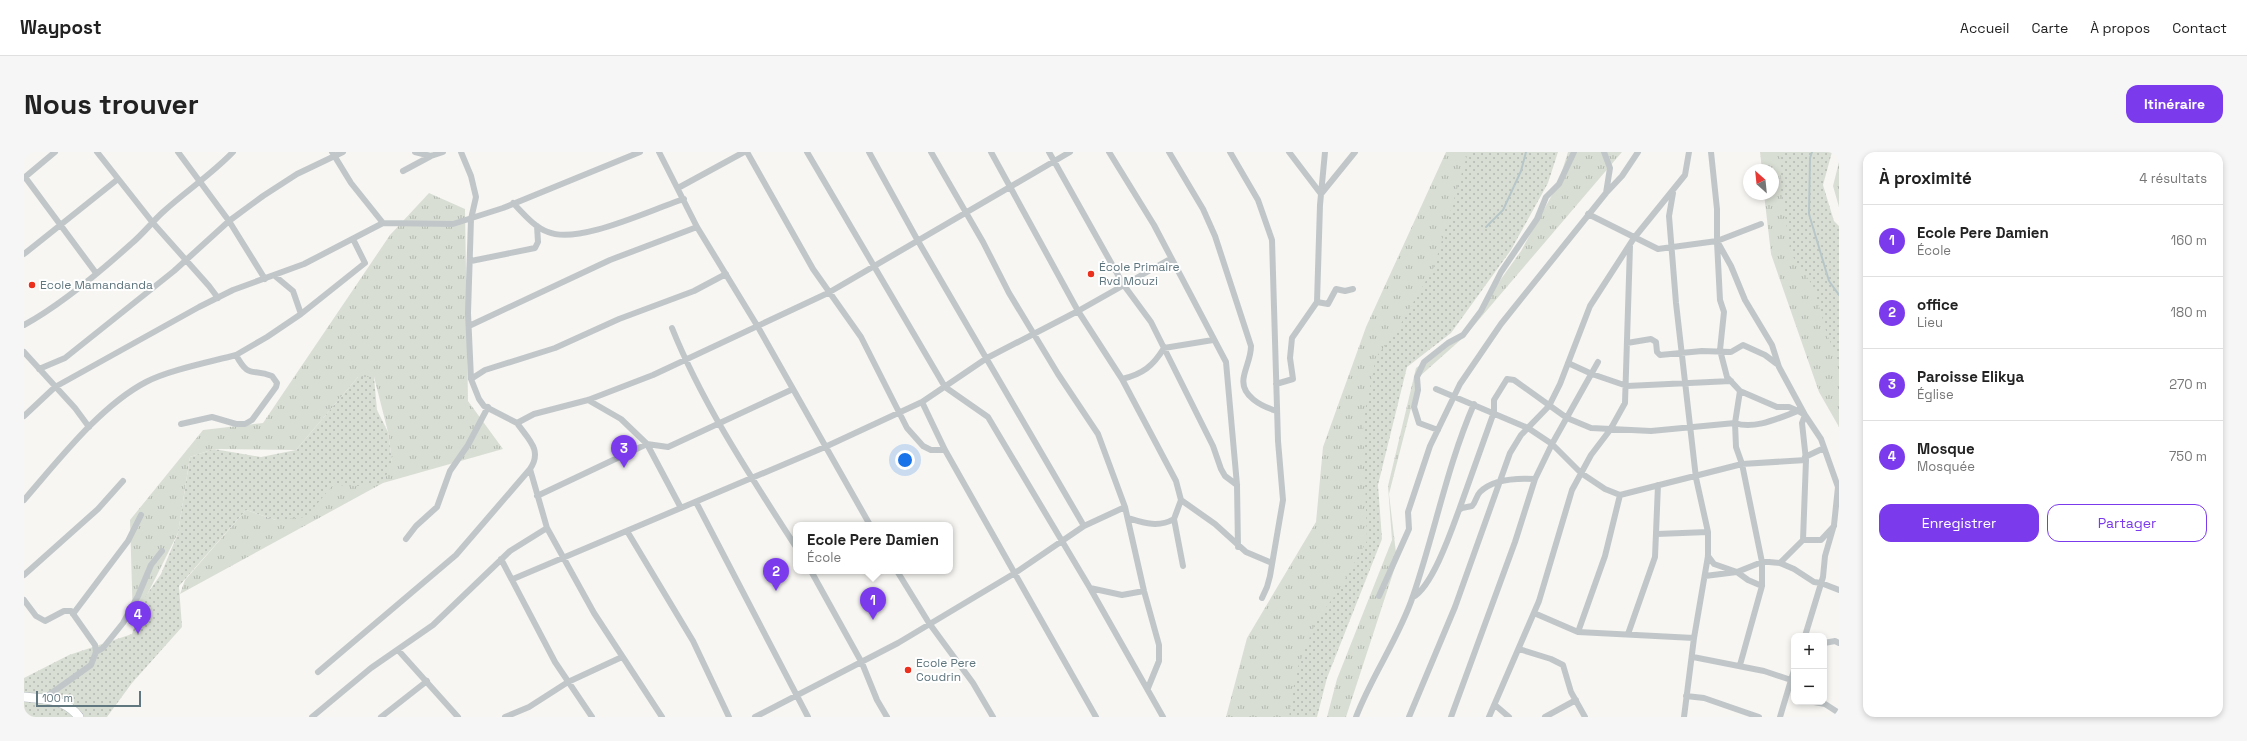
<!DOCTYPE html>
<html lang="fr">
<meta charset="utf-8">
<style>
body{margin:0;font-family:"Space Grotesk",sans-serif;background:#f6f6f6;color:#222}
.controls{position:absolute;right:12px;bottom:12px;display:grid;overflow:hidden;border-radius:8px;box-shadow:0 2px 6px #0003}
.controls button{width:36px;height:36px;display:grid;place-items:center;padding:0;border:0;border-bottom:1px solid #e0e0e0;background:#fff;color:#222;font:20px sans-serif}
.compass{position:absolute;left:1719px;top:12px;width:36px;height:36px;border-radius:50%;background:#fff;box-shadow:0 2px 6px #0003;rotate:333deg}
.scale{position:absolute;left:12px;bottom:10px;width:105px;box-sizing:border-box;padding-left:4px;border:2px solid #60777f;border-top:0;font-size:11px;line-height:14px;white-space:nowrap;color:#60777f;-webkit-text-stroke:3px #fff;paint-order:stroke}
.you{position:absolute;left:881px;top:308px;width:14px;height:14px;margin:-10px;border:3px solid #fff;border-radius:50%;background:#1a73e8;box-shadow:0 0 0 6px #1a73e833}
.badge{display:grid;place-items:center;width:26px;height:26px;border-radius:50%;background:#7c3aed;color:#fff;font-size:13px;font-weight:700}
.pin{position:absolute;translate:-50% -33px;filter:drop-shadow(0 1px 2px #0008)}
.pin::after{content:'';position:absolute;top:21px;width:14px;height:12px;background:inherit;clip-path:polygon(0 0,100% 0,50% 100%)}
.popup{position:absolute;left:769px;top:370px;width:160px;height:52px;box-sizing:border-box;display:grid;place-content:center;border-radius:8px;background:#fff;filter:drop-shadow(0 1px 3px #0005);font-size:13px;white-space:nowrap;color:#767676}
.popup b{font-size:15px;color:#222}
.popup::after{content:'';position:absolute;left:50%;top:100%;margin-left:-8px;border:8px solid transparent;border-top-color:#fff}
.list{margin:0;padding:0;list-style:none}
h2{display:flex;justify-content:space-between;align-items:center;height:52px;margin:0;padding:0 16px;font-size:17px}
h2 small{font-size:13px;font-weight:400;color:#767676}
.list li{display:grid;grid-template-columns:26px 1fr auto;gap:12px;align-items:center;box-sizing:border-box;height:72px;padding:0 16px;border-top:1px solid #e0e0e0}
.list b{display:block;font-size:15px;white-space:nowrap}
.list p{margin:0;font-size:13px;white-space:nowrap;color:#767676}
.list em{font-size:13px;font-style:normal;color:#767676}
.actions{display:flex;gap:8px;padding:12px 16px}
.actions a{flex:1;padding:9px 0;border:1px solid #7c3aed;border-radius:12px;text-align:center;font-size:14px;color:#7c3aed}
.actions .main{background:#7c3aed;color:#fff}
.map{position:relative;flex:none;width:1815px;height:565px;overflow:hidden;border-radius:12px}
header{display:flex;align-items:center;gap:24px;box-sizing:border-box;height:56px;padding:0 20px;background:#fff;border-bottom:1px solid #e0e0e0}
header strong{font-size:19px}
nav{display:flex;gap:22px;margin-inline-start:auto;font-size:14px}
.intro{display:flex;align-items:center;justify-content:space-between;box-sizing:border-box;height:96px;padding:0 24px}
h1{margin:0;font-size:28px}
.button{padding:10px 18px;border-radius:12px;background:#7c3aed;color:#fff;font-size:14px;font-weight:700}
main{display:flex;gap:24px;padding:0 24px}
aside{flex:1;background:#fff;border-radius:12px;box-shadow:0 2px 6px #0003}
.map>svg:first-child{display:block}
</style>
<header>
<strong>Waypost</strong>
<nav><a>Accueil</a><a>Carte</a><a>À propos</a><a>Contact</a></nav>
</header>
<div class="intro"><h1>Nous trouver</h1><a class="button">Itinéraire</a></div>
<main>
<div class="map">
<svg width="1815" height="565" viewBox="0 0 1815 565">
<defs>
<pattern id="grass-tufts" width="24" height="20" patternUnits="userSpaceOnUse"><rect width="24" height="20" fill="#d9ded4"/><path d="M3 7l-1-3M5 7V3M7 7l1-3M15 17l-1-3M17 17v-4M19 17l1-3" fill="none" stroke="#b3b9b1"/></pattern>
<pattern id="garden-dots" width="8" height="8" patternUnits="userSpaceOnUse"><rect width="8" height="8" fill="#d9ded4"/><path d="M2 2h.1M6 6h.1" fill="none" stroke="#b3b9b1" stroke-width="1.8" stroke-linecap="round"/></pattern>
</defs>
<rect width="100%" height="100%" fill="#f7f6f3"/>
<path fill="url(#grass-tufts)" d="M1422 0H1454L1439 52 1349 270 1353 390 1274 565H1202L1223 486 1292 370 1299 295 1342 175Z
M1544 0H1598L1441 184 1395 225 1365 342 1373 409 1322 565H1303L1313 527 1368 388 1364 334 1392 216 1437 183 1497 99 1534 32Z
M1736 0H1766L1815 189V275L1795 240 1747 102 1740 42H1749V18H1738Z
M1815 10V55L1809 34Z
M405 41 441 57 444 249 479 297 359 331 156 442 161 428 222 358 252 368 309 333 368 310 364 280 350 225H334L272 298 190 297 166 305 154 381 109 471 106 368 179 278 239 271 366 83Z"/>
<path fill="url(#garden-dots)" d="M1444 0H1534L1524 31 1487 98 1427 181 1383 215 1354 333 1358 387 1303 526 1293 565H1265L1272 520 1293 467 1313 441 1343 389 1339 269 1352 205 1372 180 1410 115Z
M1756 0H1808L1799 33 1810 69 1815 74V211L1803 182 1789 134 1767 102 1757 39Z
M334 225H350L353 258 364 280 368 310 359 331 333 334 309 333 282 365 252 368 222 358 155 434 158 475 108 531 83 565H0V526L45 503 108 482 119 448 137 422 154 381 166 305 190 297 237 305 272 298Z"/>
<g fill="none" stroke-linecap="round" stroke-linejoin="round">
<path stroke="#b7c7c9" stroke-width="2" d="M1788 0 1786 6 1785 62 1805 129 1815 143
M1462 75 1479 58 1497 19 1502 0"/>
<defs>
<path id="secondary" d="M0 545C21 547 41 546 55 565"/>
</defs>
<use href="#secondary" stroke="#b4bbbe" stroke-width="10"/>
<path stroke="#c1c7c9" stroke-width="6" d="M73 0 129 71 185 134 194 146
M154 0 205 69 241 127
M391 0 407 4 419 0
M437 0 447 24 452 45 447 67 444 161 447 227 455 247 460 254 493 271 510 262 564 248 629 223 804 141 1046 0
M635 0 673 75 734 175 846 373
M723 0 789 117 837 185 883 276 899 294 907 298H921
M783 0 921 235 964 265 1066 436 1139 565
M845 0 894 89 1060 374
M907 0 959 90 985 141 1034 222 1074 282 1101 355 1120 439 1135 493V509L1124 536
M967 0 1054 159 1098 227 1152 329 1157 348 1150 367 1159 414
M1025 0 1099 132 1127 170 1189 294 1197 317 1201 324 1213 333
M1085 0 1130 73 1202 210 1213 333 1214 395
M1145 0 1179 57 1191 84 1227 194C1227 205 1222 214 1220 224 1215 244 1239 255 1253 259
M1206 0 1234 48 1248 88 1254 289 1259 348 1246 424 1243 435 1238 446
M1265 0 1297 42 1331 0
M1687 0 1693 57V89L1707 114 1721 148 1748 193 1755 215 1781 263 1797 287 1814 335 1810 373 1801 404 1799 425 1781 484
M379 19 407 4
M1 25 72 121
M0 26 31 0
M654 36 720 0
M1582 41 1598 24 1614 0
M1649 41 1645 64 1652 151 1672 326 1684 380V404L1670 486 1660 565
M489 51C499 61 510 75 524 80 555 93 628 57 660 47
M1564 62 1634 97 1693 89 1737 72
M359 71 429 72 479 56 616 0
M1693 90 1696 148 1700 160 1696 198 1703 225 1716 239 1753 255H1765L1774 259
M0 102 94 27
M447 109 511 96 514 90 513 74
M1293 150 1304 152 1312 137 1321 139 1329 137
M277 162 341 111 329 87
M0 173C35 154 77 119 107 92 119 82 128 70 139 60 162 39 188 22 209 0
M445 174 586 108 673 75
M648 176C679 253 727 325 772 395
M1603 191 1627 187 1632 190 1633 200 1636 203 1678 199 1707 200 1719 193 1741 203 1753 212
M0 200 51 256 65 275
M1544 211 1568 222 1603 234 1707 229
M15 217 41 206 150 119 205 69 239 44 273 22 319 0
M447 227 461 218 531 196 595 167 670 139 702 122
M1098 227C1119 222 1129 214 1140 196L1189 188
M1252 232 1269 227 1266 206 1268 186 1293 150 1296 53 1301 0
M1412 237 1504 276 1528 292 1557 321 1581 337 1596 343 1718 312 1782 308
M564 248 597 267 623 292 657 356
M898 250 921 298 1072 565
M0 264 31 235 175 155 209 138 280 112 359 71 327 31 308 0
M493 271C504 287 519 298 506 317L523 376 570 461 638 565
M157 272 188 265 212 272H221L228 268 252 235 253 231 248 224C227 216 225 227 212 203L243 185 277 162 269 139 251 124
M1414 278 1395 271 1390 255 1394 238 1393 225 1400 210 1424 191 1439 183 1457 159 1477 120 1513 67 1522 45 1535 32 1550 0
M1781 305 1800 296
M513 344 623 292 644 295 769 237
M0 348C34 309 76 254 122 230 145 218 186 210 212 203
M1157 348 1191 372 1222 400 1248 411
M672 350 784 565
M1435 358 1470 260V248L1483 227 1490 228 1543 266 1567 276 1627 279 1711 271C1730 278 1755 266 1774 259L1781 263 1778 271 1782 308 1779 388 1756 411
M1104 366C1120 371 1134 376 1150 367
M603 379 669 489 705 565
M1633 382 1684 380
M382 387 392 374 413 355 426 319 444 293 464 255
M1779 388H1797L1810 374
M1684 404 1690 412 1713 420 1724 428 1738 434
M477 407 531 510 568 565
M787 419 838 511 853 548 863 565
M873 419 905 471 949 531 969 565
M0 423 74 357 99 329
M1681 424 1713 420 1738 410H1745L1756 411 1770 417 1790 430 1797 431 1815 438
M489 427 801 295 898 250 963 206 1054 159 1146 107
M1066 436 1098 443 1120 439
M1355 444 1385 377 1384 360 1406 294 1436 232 1477 172 1582 41 1586 16 1580 0
M1389 445C1408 435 1427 380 1435 358L1438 356 1448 354C1452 350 1452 344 1456 340 1469 327 1494 326 1511 327
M0 448 12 464 21 469 40 459H47L71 493 72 500
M1510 461 1554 480 1670 486
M49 462 104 389 117 363
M1554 480 1581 404 1596 343
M1604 482 1631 405 1634 333
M1800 491 1811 489 1815 491
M1495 497 1527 507 1539 513 1547 540 1561 565
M374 498 434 565
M1669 505 1740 519 1767 528
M1716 513 1738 434V410L1718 312 1712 295 1711 271 1716 239
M294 520 432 403 506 317
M1662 544 1680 546 1735 565
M19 547 67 513 72 500 79 496 99 471 114 444 127 413 138 399
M1790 550 1801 552 1815 561
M1471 553 1485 565
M288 565 347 516 409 473 486 399 523 376
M357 565 403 529
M481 565 505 555 544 530 598 505
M731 565 874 491 991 421 1060 374 1101 355
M1332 565C1348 523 1375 486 1389 444 1411 380 1423 314 1450 252
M1385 565 1431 455 1486 301 1497 283 1525 254 1536 232 1566 154 1610 86 1661 23 1665 0
M1427 565 1491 390 1511 327 1528 292 1574 210
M1465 565 1515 449 1548 338 1567 303 1586 278 1601 251 1606 94
M1521 565 1552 548
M1756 565 1770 518"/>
<use href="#secondary" stroke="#fff" stroke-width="9"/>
</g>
<g fill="#eb301e" stroke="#fff" stroke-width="1.5">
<circle cx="1067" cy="122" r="4"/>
<circle cx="8" cy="133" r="4"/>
<circle cx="884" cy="518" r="4"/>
</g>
<g text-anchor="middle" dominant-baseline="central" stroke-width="4" stroke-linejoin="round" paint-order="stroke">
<g font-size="12" fill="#60777f" stroke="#fff" text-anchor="start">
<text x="1075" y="115">École Primaire<tspan x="1075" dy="14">Rvd Mouzi</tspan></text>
<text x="16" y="133">Ecole Mamandanda</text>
<text x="892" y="511">Ecole Pere<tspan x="892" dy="14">Coudrin</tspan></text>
</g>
</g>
</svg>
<div class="controls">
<button>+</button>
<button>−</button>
</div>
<svg class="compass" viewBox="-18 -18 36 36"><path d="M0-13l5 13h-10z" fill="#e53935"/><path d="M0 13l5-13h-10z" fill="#767676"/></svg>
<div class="scale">100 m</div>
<div class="you"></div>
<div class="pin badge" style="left:849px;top:468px">1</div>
<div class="popup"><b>Ecole Pere Damien</b>École</div>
<div class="pin badge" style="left:752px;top:439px">2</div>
<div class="pin badge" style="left:600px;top:316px">3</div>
<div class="pin badge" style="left:114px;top:482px">4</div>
</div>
<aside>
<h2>À proximité<small>4 résultats</small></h2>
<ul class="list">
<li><span class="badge">1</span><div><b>Ecole Pere Damien</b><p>École</p></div><em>160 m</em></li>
<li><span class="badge">2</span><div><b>office</b><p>Lieu</p></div><em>180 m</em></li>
<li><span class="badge">3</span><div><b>Paroisse Elikya</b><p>Église</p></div><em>270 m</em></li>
<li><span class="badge">4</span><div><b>Mosque</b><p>Mosquée</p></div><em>750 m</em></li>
</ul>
<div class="actions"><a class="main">Enregistrer</a><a>Partager</a></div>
</aside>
</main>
